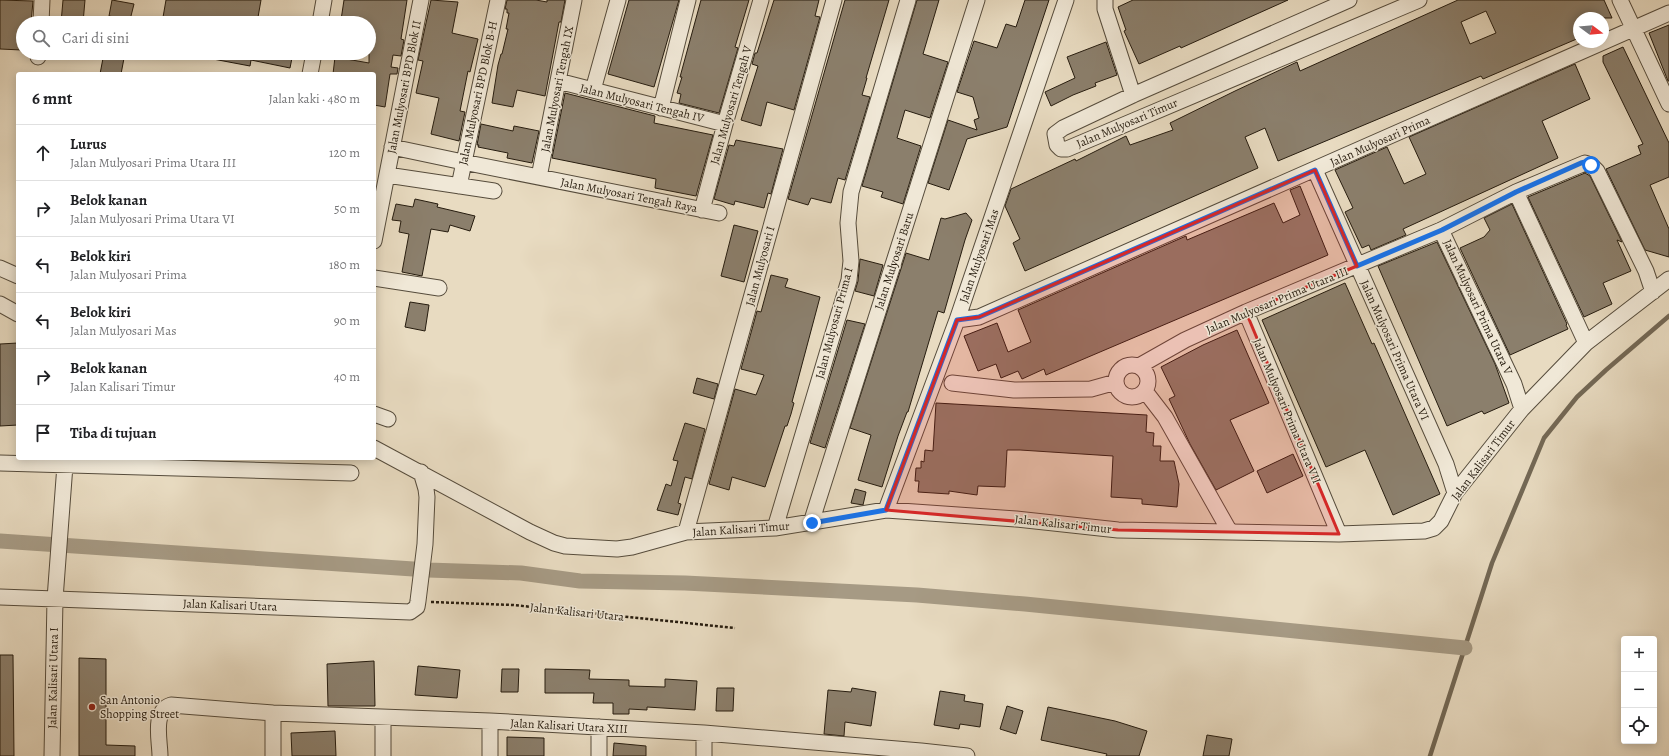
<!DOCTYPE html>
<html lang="id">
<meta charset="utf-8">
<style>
body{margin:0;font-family:Alegreya,serif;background:#f2f2f2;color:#202124}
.controls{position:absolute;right:12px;bottom:12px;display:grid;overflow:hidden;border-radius:4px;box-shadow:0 2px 10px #0003}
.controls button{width:36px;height:36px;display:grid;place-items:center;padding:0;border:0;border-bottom:1px solid #e0e0e0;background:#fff;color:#202124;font:20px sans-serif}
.compass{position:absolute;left:1573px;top:12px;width:36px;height:36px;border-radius:50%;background:#fff;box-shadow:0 2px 10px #0003;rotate:106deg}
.stop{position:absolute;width:12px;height:12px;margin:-9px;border:3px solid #1a73e8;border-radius:50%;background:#fff}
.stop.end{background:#1a73e8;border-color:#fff;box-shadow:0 1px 4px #0008}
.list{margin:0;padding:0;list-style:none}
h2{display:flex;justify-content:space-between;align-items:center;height:52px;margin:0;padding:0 16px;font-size:17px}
h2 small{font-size:13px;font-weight:400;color:#757577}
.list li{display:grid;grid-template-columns:26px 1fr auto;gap:12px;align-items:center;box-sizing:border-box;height:56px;padding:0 16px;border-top:1px solid #e0e0e0}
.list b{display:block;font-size:15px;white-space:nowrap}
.list p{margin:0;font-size:13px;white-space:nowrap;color:#757577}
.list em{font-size:13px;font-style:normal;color:#757577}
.icon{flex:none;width:22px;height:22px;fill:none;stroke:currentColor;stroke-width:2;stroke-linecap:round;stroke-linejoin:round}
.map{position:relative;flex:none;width:1669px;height:756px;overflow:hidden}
.search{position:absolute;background:#fff;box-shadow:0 2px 10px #0003;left:16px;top:16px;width:360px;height:44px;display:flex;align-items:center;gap:10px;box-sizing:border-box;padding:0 14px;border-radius:22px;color:#757577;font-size:15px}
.panel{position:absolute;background:#fff;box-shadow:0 2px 10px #0003;left:16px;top:72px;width:360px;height:388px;border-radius:4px}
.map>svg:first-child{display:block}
</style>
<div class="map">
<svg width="1669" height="756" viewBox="0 0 1669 756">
<rect width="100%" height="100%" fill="#e8dbc1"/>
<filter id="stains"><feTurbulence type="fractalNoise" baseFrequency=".005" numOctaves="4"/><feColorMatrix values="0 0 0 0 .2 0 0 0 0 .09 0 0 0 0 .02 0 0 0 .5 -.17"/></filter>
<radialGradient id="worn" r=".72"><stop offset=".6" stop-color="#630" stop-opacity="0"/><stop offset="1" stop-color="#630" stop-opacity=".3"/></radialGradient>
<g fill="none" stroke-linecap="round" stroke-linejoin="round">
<path stroke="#736855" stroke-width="4.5" d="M1430 756 1492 563 1544 438 1577 397 1606 370 1669 316"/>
<path stroke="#a69a84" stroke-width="15" d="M0 541 428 570 521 573 580 581 685 583 917 595 1025 604 1465 648"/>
</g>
<path fill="#8b7f6c" stroke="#261c0f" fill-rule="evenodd" d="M0 0 33 1 31 23H23L22 50 0 49Z
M63 0H85L83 23H61Z
M112 0 134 4 130 20 109 16Z
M166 0H261L257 23H162Z
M344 0H407L401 39 404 40 401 56 393 55 391 67 398 68 397 74H390L385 107 374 105V74H333L335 57 369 63V23L341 20Z
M431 0 458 2 452 33 478 39 470 72 468 71 460 111 465 112 459 141 431 134 439 98 416 93 423 61 418 60Z
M507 0H536L547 2V0H565L561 22H559L545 96 517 90 513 107 492 103 498 65 501 54H502L508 29H506L509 13H507V9H505Z
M629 0H679L654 87 608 74Z
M701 0H749L735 47 738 48 719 113 679 103 681 94 677 93 682 77H680Z
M774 0H819L815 16 820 17 794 110 767 102 761 126 741 120 758 66 752 64 755 53H757Z
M845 0H889L866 78H867L862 95 870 97 845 180 838 178 831 203 811 198 808 205 788 199Z
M917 0H939L923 54 948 62 930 118 905 110 897 138 921 146 903 204 881 197 883 192 862 186Z
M1025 0H1049L1007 127 967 139 949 190 928 183 948 120 977 130 974 120 979 118 973 97 957 92 974 41 997 48 1006 24 1016 27Z
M1133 0H1288L1181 48 1180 46 1139 64 1124 31 1126 30 1118 7Z
M1458 0H1604L1612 18H1579V38L1483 79 1481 76 1278 161 1265 128 1245 137 1258 168 1025 271 1013 243 1020 239 1005 206 1011 189 1075 159 1076 161 1126 136 1130 145 1173 130 1170 123 1235 91 1297 62 1300 71ZM1486 11 1496 33 1470 44 1461 22Z
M1669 25V81H1668L1649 33Z
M1106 42 1117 75 1095 83 1096 86 1073 95 1051 106 1045 92 1075 78 1067 57Z
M1623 47 1669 143V177L1650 185 1669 229V257L1645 250 1606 169 1641 154 1638 146 1643 144 1603 62V56Z
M104 53H125L121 74H100Z
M213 53H293L290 68 251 60 250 66 213 59Z
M1575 64 1590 99 1542 121 1558 158 1403 229 1406 235 1371 250 1369 245 1362 248 1345 212 1353 208 1335 170 1387 147 1404 184 1426 174 1409 137Z
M565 93 655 116 654 123 713 135 696 196 655 188 656 179 552 158Z
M481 124 513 131 514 126 539 131 532 163 507 158 508 153 478 147 479 145H477Z
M736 140 783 149 771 194 768 193 764 208 735 201 734 205 714 199 729 145 734 146Z
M1585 173 1590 176 1622 242 1617 240 1631 271 1603 283 1612 304 1584 317 1528 197Z
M1300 186 1328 255 1046 375 1044 369 1022 379 1018 371 1001 378 996 364 978 371 964 336 997 323 1008 352 1031 342 1018 310 1186 236 1187 240 1274 203 1283 223 1300 215 1290 190Z
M415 199 438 204 437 207 475 216 470 231 450 225 448 232 431 229 422 276 402 272 409 234 399 232 401 221 392 220 396 204 413 207Z
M1512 204 1567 324 1566 325 1568 329 1510 355 1460 248 1484 237 1490 230 1484 218Z
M966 213 972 220 965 240 944 313 938 311 908 412H907L898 436 882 487 858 480 871 435 850 428 906 253 929 260 941 218 945 219Z
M734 225 758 231 744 282 721 276Z
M1437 242 1495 364 1509 403 1484 414 1482 411 1447 426 1378 266Z
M860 259 883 265 874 296 855 291 858 281Z
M771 275 788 279 785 287 820 297 792 402 794 403 791 414 787 426H785L765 487 732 477 729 490 709 484 735 389 756 395 764 375 741 369 757 311 761 312Z
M1345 283 1372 344 1374 343 1440 494 1393 515 1365 450 1326 467 1262 320Z
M410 302 429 305 425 331 405 327Z
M847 320 865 324 825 448 810 443Z
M1237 330 1269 403 1230 420 1254 471 1216 490 1190 444 1169 399 1175 396 1161 367 1203 345Z
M18 343V425L0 426V344Z
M697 378 718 384 714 399 693 393Z
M936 403 1147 415 1146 432 1154 433 1153 446H1161L1160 461H1174L1179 484 1177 507 1142 504V499L1111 497 1113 456 1020 450H1007L1005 487 978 486 977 495 949 491V494L918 492 919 481H915L916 468H921V461L924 462 925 450 933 451Z
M685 423 705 429 692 479 685 477 678 503 681 504 678 515 657 510 666 484 671 486 678 461 673 460Z
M1293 454 1303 476 1267 493 1257 471Z
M855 489 866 492 863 505 851 503Z
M0 655H13L14 756H0Z
M79 658 106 659V745L135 746V756H79Z
M374 661 375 706H328L327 664Z
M418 666 460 670 457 698 415 695Z
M502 669H519L518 692H501Z
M545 669 590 670 589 679 629 680V686L665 687V679L697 681 695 710 647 707V710L629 709V714H613V703H593L594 693H545Z
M717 688H734L733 711H716Z
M852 688 876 692 871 726 845 722 844 736 824 734 828 690 851 692Z
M940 691 965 695 964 701 983 704 980 727 960 724 959 729 934 725Z
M1007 706 1023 711 1016 734 1000 729Z
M1048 707 1115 721 1147 731 1139 756H1106L1107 754 1041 740Z
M335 731 336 756H292L291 733Z
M1207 735 1232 739 1229 756H1203Z
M507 737 544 738V756H507Z
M614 743 646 746V756H613Z"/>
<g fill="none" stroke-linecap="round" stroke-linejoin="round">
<defs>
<path id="street" d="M1105 0V9L1133 95
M1349 0 1133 95 1063 128 1055 134 1057 145 1061 149H1067L1419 0
M1620 0 1669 104
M41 23 42 0
M320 23 324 0
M38 57V53
M310 74 314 53
M558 81 725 124
M593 90 618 0
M661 108 688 0
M392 147 463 162 719 213
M1315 170 1446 464 1455 493
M387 175 494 191
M539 177 574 0
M459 186 498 0
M1516 192 1586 343
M702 210 725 124 761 0
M1441 230 1514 384 1522 409
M374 241 421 0
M0 268 18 276
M374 278 439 288
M0 304 18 314
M1246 312 1339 534
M957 320 979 317 1669 13
M1116 381a16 16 0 1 1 32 0a16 16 0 1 1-32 0Z
M1139 366 1185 340 1246 312 1441 230 1516 192 1585 163 1591 165 1597 171 1646 271 1653 292
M952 383 1014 390 1091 389 1116 382
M1145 391 1165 417 1230 532
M374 414 388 419
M374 448 530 532 554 543 565 546 617 549 632 547 686 532 775 528 886 510 1016 519 1118 530 1339 534 1424 531 1434 528 1441 521 1455 493 1522 409 1586 343 1669 279
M0 463 351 473
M886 510 957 320 1066 0
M811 523 977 0
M775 528 849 280 851 261 848 223 851 192 908 0
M686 532 834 0
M0 597 410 612 417 607 418 601 425 544 427 497 426 489 421 472
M383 718V756
M490 721V756
M704 733V756
M52 756 55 599 65 465
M160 756C160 741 152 711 171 705L273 713 490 721 704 733 921 751 967 756
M273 756V713
M599 756V727"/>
</defs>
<use href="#street" stroke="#564c3c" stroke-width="17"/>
<path stroke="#261c0f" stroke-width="2.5" stroke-dasharray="3 2" stroke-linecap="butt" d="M431 602 513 605 735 628"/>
<use href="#street" stroke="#f0e8d7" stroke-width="15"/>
</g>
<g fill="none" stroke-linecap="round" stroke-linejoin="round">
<path stroke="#1a73e8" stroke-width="5" d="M812 523 886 510 957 320 979 317 1315 170 1357 266 1442 230 1516 192 1581 163 1585 162 1591 165"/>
</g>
<path fill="#d62828" fill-opacity="0.2" stroke="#d62828" stroke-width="3" stroke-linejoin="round" d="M1315 170 1357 266 1246 312 1339 534 1118 530 886 510 957 320 979 317Z"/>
<circle fill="#8f2418" stroke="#f0e8d7" stroke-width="1.5" cx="92" cy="707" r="4"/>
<g text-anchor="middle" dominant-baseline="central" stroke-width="3" stroke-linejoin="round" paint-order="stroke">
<g font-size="12" fill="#261c0f" stroke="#f0e8d7">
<text transform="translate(404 87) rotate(-79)">Jalan Mulyosari BPD Blok II</text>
<text transform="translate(557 89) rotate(-79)">Jalan Mulyosari Tengah IX</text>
<text transform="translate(478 93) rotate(-78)">Jalan Mulyosari BPD Blok B-H</text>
<text transform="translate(642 103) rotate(14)">Jalan Mulyosari Tengah IV</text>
<text transform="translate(731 105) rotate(-74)">Jalan Mulyosari Tengah V</text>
<text transform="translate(1127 123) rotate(-23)">Jalan Mulyosari Timur</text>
<text transform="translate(1380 141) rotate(-24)">Jalan Mulyosari Prima</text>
<text transform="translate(629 195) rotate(11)">Jalan Mulyosari Tengah Raya</text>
<text transform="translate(979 256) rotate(-71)">Jalan Mulyosari Mas</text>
<text transform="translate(894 261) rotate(-72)">Jalan Mulyosari Baru</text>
<text transform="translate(760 266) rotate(-75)">Jalan Mulyosari I</text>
<text transform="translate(1277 300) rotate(-23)">Jalan Mulyosari Prima Utara III</text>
<text transform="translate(1478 307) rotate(65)">Jalan Mulyosari Prima Utara V</text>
<text transform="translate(834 323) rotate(-75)">Jalan Mulyosari Prima I</text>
<text transform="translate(1395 350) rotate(66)">Jalan Mulyosari Prima Utara VI</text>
<text transform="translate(1287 411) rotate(67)">Jalan Mulyosari Prima Utara VII</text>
<text transform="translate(1483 460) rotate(-53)">Jalan Kalisari Timur</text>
<text transform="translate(1063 524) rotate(6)">Jalan Kalisari Timur</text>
<text transform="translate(741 529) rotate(-4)">Jalan Kalisari Timur</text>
<text transform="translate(230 605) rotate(2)">Jalan Kalisari Utara</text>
<text transform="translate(577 612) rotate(6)">Jalan Kalisari Utara</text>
<text transform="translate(53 678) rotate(-89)">Jalan Kalisari Utara I</text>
<text transform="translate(569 726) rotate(3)">Jalan Kalisari Utara XIII</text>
</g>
<g font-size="12" fill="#261c0f" stroke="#f0e8d7" text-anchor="start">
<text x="100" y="700">San Antonio<tspan x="100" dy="14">Shopping Street</tspan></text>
</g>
</g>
<rect width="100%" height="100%" filter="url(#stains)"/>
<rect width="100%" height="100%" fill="url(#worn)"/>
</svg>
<div class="controls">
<button>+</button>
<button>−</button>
<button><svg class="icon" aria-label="locate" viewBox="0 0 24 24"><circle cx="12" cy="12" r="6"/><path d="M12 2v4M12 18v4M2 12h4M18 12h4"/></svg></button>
</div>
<svg class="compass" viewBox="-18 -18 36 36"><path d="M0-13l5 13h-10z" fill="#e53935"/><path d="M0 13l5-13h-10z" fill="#757577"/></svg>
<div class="stop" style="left:1591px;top:165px"></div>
<div class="stop end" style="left:812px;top:523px"></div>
<div class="search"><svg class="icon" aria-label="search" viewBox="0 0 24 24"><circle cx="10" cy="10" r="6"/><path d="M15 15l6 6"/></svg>Cari di sini</div>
<section class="panel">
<h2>6 mnt<small>Jalan kaki · 480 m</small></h2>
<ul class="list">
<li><svg class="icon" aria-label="ahead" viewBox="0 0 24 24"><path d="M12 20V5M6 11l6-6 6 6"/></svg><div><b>Lurus</b><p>Jalan Mulyosari Prima Utara III</p></div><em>120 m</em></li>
<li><svg class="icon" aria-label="right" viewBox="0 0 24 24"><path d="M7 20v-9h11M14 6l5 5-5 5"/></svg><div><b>Belok kanan</b><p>Jalan Mulyosari Prima Utara VI</p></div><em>50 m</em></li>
<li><svg class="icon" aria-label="left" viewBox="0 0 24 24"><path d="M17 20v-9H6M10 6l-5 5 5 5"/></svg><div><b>Belok kiri</b><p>Jalan Mulyosari Prima</p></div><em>180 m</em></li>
<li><svg class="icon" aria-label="left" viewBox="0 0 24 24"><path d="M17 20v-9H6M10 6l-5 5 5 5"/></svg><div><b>Belok kiri</b><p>Jalan Mulyosari Mas</p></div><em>90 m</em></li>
<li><svg class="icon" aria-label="right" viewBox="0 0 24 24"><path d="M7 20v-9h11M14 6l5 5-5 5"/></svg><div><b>Belok kanan</b><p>Jalan Kalisari Timur</p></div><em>40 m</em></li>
<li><svg class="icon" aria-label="arrive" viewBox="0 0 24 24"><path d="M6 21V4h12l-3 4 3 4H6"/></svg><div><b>Tiba di tujuan</b></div></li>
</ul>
</section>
</div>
